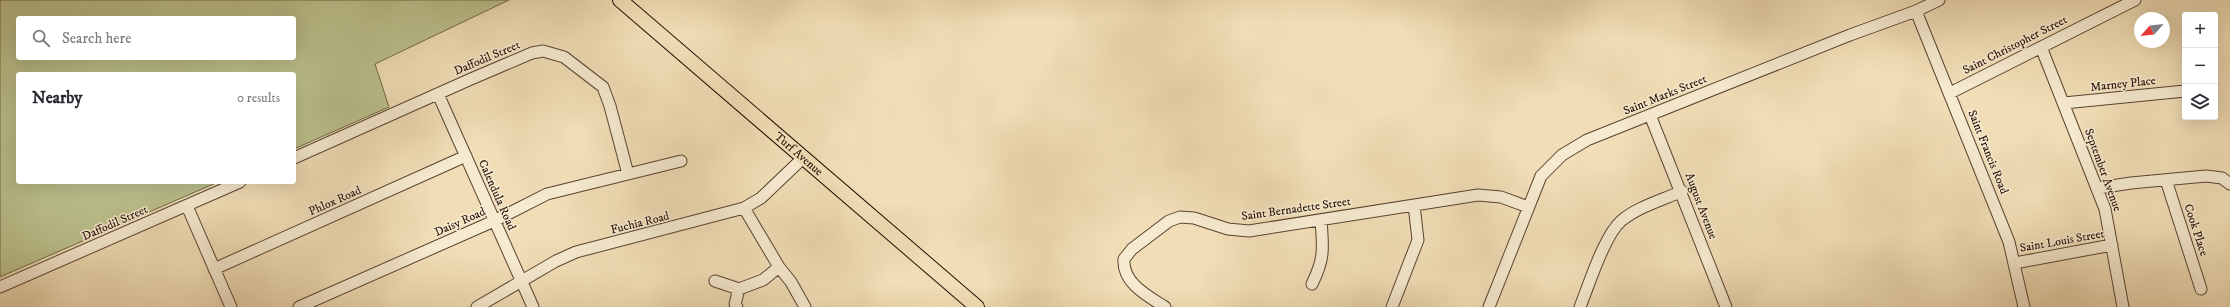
<!DOCTYPE html>
<meta charset="utf-8">
<style>
body{margin:0;font-family:"IM FELL DW Pica",serif;background:#f7f7f7;color:#2b2b33}
.controls{position:absolute;right:12px;top:12px;display:grid;overflow:hidden;border-radius:4px;box-shadow:0 4px 16px #0002}
.controls button{width:36px;height:36px;display:grid;place-items:center;padding:0;border:0;border-bottom:1px solid #e1e1e2;background:#fff;color:#2b2b33;font:20px sans-serif}
.compass{position:absolute;left:2134px;top:12px;width:36px;height:36px;border-radius:50%;background:#fff;box-shadow:0 4px 16px #0002;rotate:243deg}
.list{margin:0;padding:0;list-style:none}
h2{display:flex;justify-content:space-between;align-items:center;height:52px;margin:0;padding:0 16px;font-size:17px}
h2 small{font-size:13px;font-weight:400;color:#7c7c81}
.icon{flex:none;width:22px;height:22px;fill:none;stroke:currentColor;stroke-width:2;stroke-linecap:round;stroke-linejoin:round}
.map{position:relative;flex:none;width:2230px;height:307px;overflow:hidden}
.search{position:absolute;background:#fff;box-shadow:0 4px 16px #0002;left:16px;top:16px;width:280px;height:44px;display:flex;align-items:center;gap:10px;box-sizing:border-box;padding:0 14px;border-radius:4px;color:#7c7c81;font-size:15px}
.panel{position:absolute;background:#fff;box-shadow:0 4px 16px #0002;left:16px;top:72px;width:280px;height:112px;border-radius:4px}
.map>svg:first-child{display:block}
</style>
<div class="map">
<svg width="2230" height="307" viewBox="0 0 2230 307">
<rect width="100%" height="100%" fill="#f1deb6"/>
<filter id="stains"><feTurbulence type="fractalNoise" baseFrequency=".005" numOctaves="4"/><feColorMatrix values="0 0 0 0 .2 0 0 0 0 .09 0 0 0 0 .02 0 0 0 .5 -.17"/></filter>
<radialGradient id="worn" r=".72"><stop offset=".6" stop-color="#630" stop-opacity="0"/><stop offset="1" stop-color="#630" stop-opacity=".3"/></radialGradient>
<path fill="#bbc18d" stroke="#70684a" fill-rule="evenodd" d="M0 0H509L375 64 389 107 294 149V74H18V182H218L0 277ZM18 18H294V58H18Z"/>
<g fill="none" stroke-linecap="round" stroke-linejoin="round">
<defs>
<path id="minor" d="M1916 11 2009 242 2024 307
M2041 47 2105 209 2123 307
M1950 93 2135 0
M438 94 533 307
M2064 103 2185 91
M1650 115 1726 307
M294 158 471 79 532 53 543 51 564 57 603 87 610 106 628 174
M2166 180 2201 289
M2098 188 2131 183 2206 176 2222 178 2230 184
M187 206 231 307
M2015 263 2112 245
M779 267 791 282 805 307
M214 269 466 156
M715 281 739 289
M1312 284C1325 258 1323 248 1321 220
M0 287 240 182
M299 307 494 221 547 194 681 161
M477 307 556 261 576 252 744 208 761 198 804 157
M737 307 735 304 739 289 763 280 779 267 744 208
M1165 307C1148 296 1122 283 1124 259L1132 249 1169 221 1180 217 1194 218 1228 229 1249 231 1478 195 1501 197 1528 207
M1392 307 1418 240 1414 205
M1489 307 1541 176 1562 155 1587 140 1850 35 1916 11 1939 0
M1580 307C1589 285 1604 236 1621 221 1637 207 1663 200 1682 191"/>
<g id="major">
<path id="s1" d="M620 0 977 307"/>
</g>
</defs>
<use href="#minor" stroke="#594332" stroke-width="13"/>
<use href="#major" stroke="#260f06" stroke-width="16"/>
<use href="#minor" stroke="#f6ead0" stroke-width="11"/>
<use href="#major" stroke="#f1deb6" stroke-width="14"/>
</g>
<g text-anchor="middle" dominant-baseline="central" stroke-width="3" stroke-linejoin="round" paint-order="stroke">
<g font-size="12" fill="#260f06" stroke="#f6ead0">
<text transform="translate(2015 45) rotate(-27)">Saint Christopher Street</text>
<text transform="translate(487 58) rotate(-23)">Daffodil Street</text>
<text transform="translate(2123 84) rotate(-6)">Marney Place</text>
<text transform="translate(1665 95) rotate(-22)">Saint Marks Street</text>
<text transform="translate(1988 152) rotate(68)">Saint Francis Road</text>
<text stroke="none"><textPath href="#s1" startOffset="236">Turf Avenue</textPath></text>
<text transform="translate(2103 170) rotate(70)">September Avenue</text>
<text transform="translate(497 195) rotate(66)">Calendula Road</text>
<text transform="translate(335 201) rotate(-24)">Phlox Road</text>
<text transform="translate(1701 206) rotate(69)">August Avenue</text>
<text transform="translate(1296 209) rotate(-8)">Saint Bernadette Street</text>
<text transform="translate(460 222) rotate(-24)">Daisy Road</text>
<text transform="translate(115 223) rotate(-24)">Daffodil Street</text>
<text transform="translate(640 223) rotate(-14)">Fuchia Road</text>
<text transform="translate(2196 230) rotate(72)">Cook Place</text>
<text transform="translate(2062 241) rotate(-10)">Saint Louis Street</text>
</g>
</g>
<rect width="100%" height="100%" filter="url(#stains)"/>
<rect width="100%" height="100%" fill="url(#worn)"/>
</svg>
<div class="controls">
<button>+</button>
<button>−</button>
<button><svg class="icon" aria-label="layers" viewBox="0 0 24 24"><path d="M12 4l9 5-9 5-9-5zM3 14l9 5 9-5"/></svg></button>
</div>
<svg class="compass" viewBox="-18 -18 36 36"><path d="M0-13l5 13h-10z" fill="#e53935"/><path d="M0 13l5-13h-10z" fill="#7c7c81"/></svg>
<div class="search"><svg class="icon" aria-label="search" viewBox="0 0 24 24"><circle cx="10" cy="10" r="6"/><path d="M15 15l6 6"/></svg>Search here</div>
<section class="panel">
<h2>Nearby<small>0 results</small></h2>
<ul class="list">
</ul>
</section>
</div>
